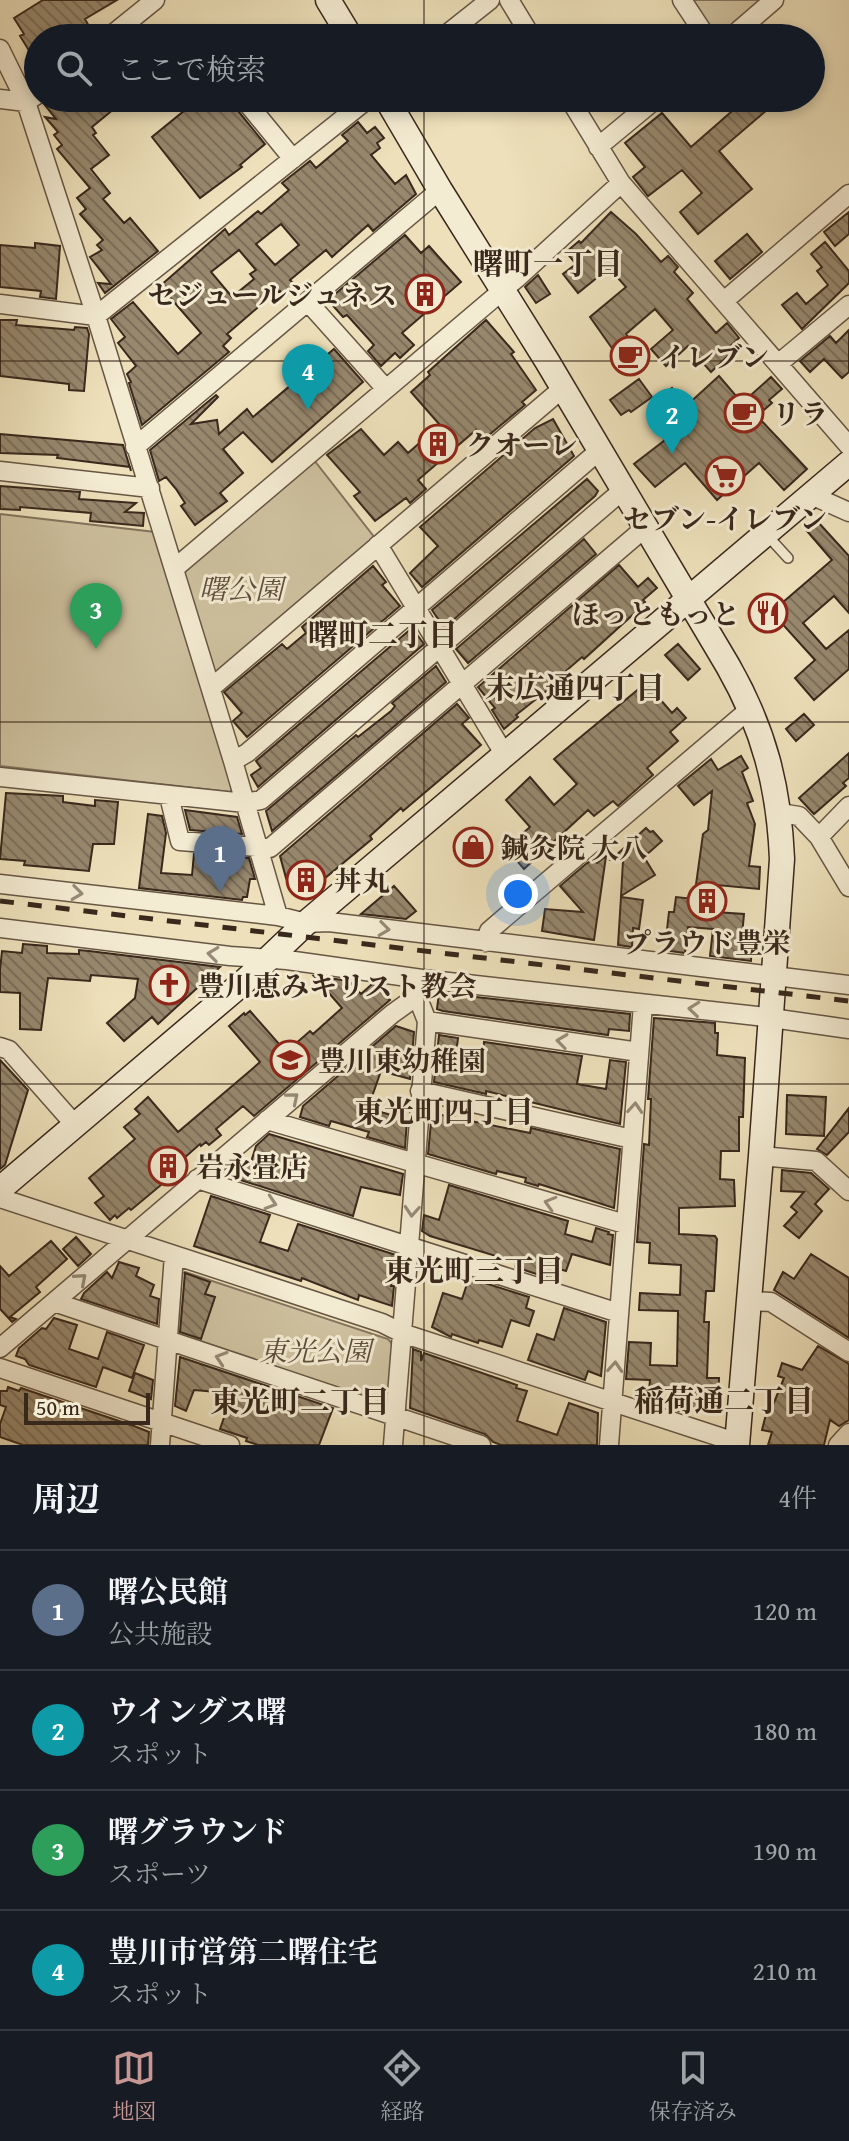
<!DOCTYPE html>
<html lang="ja">
<meta charset="utf-8">
<style>
body{margin:0;font-family:"Gentium Book Plus","Noto Serif JP",serif;background:#242831;color:#f1f3f6}
.scale{position:absolute;left:24px;bottom:20px;width:126px;box-sizing:border-box;padding-left:8px;border:4px solid #39281c;border-top:0;font-size:22px;line-height:28px;white-space:nowrap;color:#39281c;-webkit-text-stroke:6px #f3ebd2;paint-order:stroke}
.you{position:absolute;left:518px;top:894px;width:28px;height:28px;margin:-20px;border:6px solid #fff;border-radius:50%;background:#1a73e8;box-shadow:0 0 0 12px #1a73e833}
.badge{display:grid;place-items:center;width:52px;height:52px;border-radius:50%;background:#c59692;color:#fff;font-size:26px;font-weight:700}
.pin{position:absolute;translate:-50% -66px;filter:drop-shadow(0 2px 4px #0008)}
.pin::after{content:'';position:absolute;top:42px;width:28px;height:24px;background:inherit;clip-path:polygon(0 0,100% 0,50% 100%)}
.list{margin:0;padding:0;list-style:none}
h2{display:flex;justify-content:space-between;align-items:center;height:104px;margin:0;padding:0 32px;font-size:34px}
h2 small{font-size:26px;font-weight:400;color:#9ea1a6}
.list li{display:grid;grid-template-columns:52px 1fr auto;gap:24px;align-items:center;box-sizing:border-box;height:120px;padding:0 32px;border-top:2px solid #363941}
.list b{display:block;font-size:30px;white-space:nowrap}
.list p{margin:0;font-size:26px;white-space:nowrap;color:#9ea1a6}
.list em{font-size:26px;font-style:normal;color:#9ea1a6}
.icon{flex:none;width:44px;height:44px;fill:none;stroke:currentColor;stroke-width:2;stroke-linecap:round;stroke-linejoin:round}
.map{position:relative;flex:none;width:849px;height:1445px;overflow:hidden}
.search{position:absolute;background:#171b24;box-shadow:0 4px 12px #0003;left:24px;right:24px;top:24px;height:88px;display:flex;align-items:center;gap:20px;box-sizing:border-box;padding:0 28px;border-radius:44px;color:#9ea1a6;font-size:30px}
.sheet{height:584px;background:#171b24}
nav{display:flex;justify-content:space-around;align-items:center;box-sizing:border-box;height:112px;border-top:2px solid #363941;background:#171b24;font-size:22px;color:#9ea1a6}
nav a{display:grid;justify-items:center;gap:4px}
nav .on{color:#c59692}
.map>svg:first-child{display:block}
</style>
<div class="map">
<svg width="849" height="1445" viewBox="0 0 849 1445">
<defs>
<pattern id="building-back-hatch" width="6" height="6" patternUnits="userSpaceOnUse" patternTransform="scale(2)"><rect width="6" height="6" fill="#97886e"/><path d="M-1 5l2 2M0 0l6 6M5-1l2 2" fill="none" stroke="#7c6f5a"/></pattern>
</defs>
<rect width="100%" height="100%" fill="#ede0ba"/>
<filter id="stains"><feTurbulence type="fractalNoise" baseFrequency=".0025" numOctaves="4"/><feColorMatrix values="0 0 0 0 .2 0 0 0 0 .09 0 0 0 0 .02 0 0 0 .5 -.17"/></filter>
<radialGradient id="worn" r=".72"><stop offset=".6" stop-color="#630" stop-opacity="0"/><stop offset="1" stop-color="#630" stop-opacity=".3"/></radialGradient>
<path fill="#cec19f" stroke="#84745e" stroke-width="2" d="M693 0H761L723 32H713Z
M314 460 375 538 220 672H214L184 578 186 569Z
M0 514 155 532 235 787 230 792 0 766Z
M185 1272 388 1339 394 1346 390 1403 384 1408 182 1341 175 1333 178 1275Z"/>
<path fill="url(#building-back-hatch)" stroke="#39281c" stroke-width="2" fill-rule="evenodd" d="M43 0H117L85 19 91 30 77 38H38V65L20 36 24 34 14 18Z
M49 98H104L114 109 92 127 96 133 93 135 109 155 91 169 110 193 103 199 124 223 130 218 158 251 105 293 98 283 111 284 90 257 102 250 97 245 103 240 80 214 86 209 77 198 90 188 57 149 62 145 54 135 58 132 45 117 56 119 44 104Z
M175 98H231L234 106 265 144 240 165 242 167 200 198 152 137 185 110Z
M747 98H781L719 151 752 189 698 234 680 212 702 193 682 170 648 196 633 177 645 167 625 143 662 113 691 147Z
M358 122 367 133 375 127 384 138 377 143 380 148 371 155 395 184 406 175 416 194 373 231 368 225 332 257 326 250 290 280 296 286 285 296 280 291 270 297 227 334 231 338 223 346 229 352 142 425 129 383 131 382 127 374 136 366 118 343 125 337 111 319 133 302 178 354 201 333 160 286 225 229 229 235 258 211 261 214 289 190 282 183 310 161 316 168 348 141 342 135ZM281 224 299 245 275 265 256 244ZM239 250 256 270 250 274 254 279 232 297 211 272Z
M611 212 636 234 661 262 668 256 678 267 674 272 693 293 687 299 716 333 727 323 739 338 728 348 732 352 711 372 688 346 666 366 651 349 673 330 655 309 626 334 645 360 628 371 590 317 626 287 609 268 578 293 563 274 576 264 566 252 579 241 581 243Z
M849 212V234L835 246 824 232Z
M747 234 762 252 730 279 715 261Z
M405 235 421 253 429 246 461 282 402 333 414 345 400 358 395 353 381 366 368 351 374 345 347 315 343 317 328 300Z
M825 242 849 271V283L802 329 782 305 797 293 806 304 828 285 817 271 822 267 811 254Z
M35 243 60 246 56 299 40 297 41 291 0 287V245L35 248Z
M538 275 550 294 536 303 525 287Z
M0 320H17L16 325 74 330 75 327 87 328 89 334 84 391 69 390V384L0 376Z
M486 320 514 352 511 354 536 390 522 402 525 405 484 439 476 430 418 480 426 489 410 503 406 498 375 521 354 496 360 492 327 455 361 429 384 455 398 442 408 453 440 425 411 392 430 375 428 372Z
M849 330V372L842 378 824 359 810 372 800 361 830 336 836 343Z
M334 349 363 382 272 462 243 432 223 449 243 473 220 493 227 501 195 525 181 506 185 503 176 489 166 477 159 481 150 450 216 395 218 397 191 424 217 420 219 434 247 409 253 417Z
M719 376 742 403 771 377 782 389 769 400 772 403 757 416 807 469 784 490 759 463 717 500 685 463 655 487 634 464 665 440 657 428 667 421 653 401 672 388 685 407Z
M639 379 652 397 631 412 629 410 621 415 610 400Z
M553 419 574 456 422 587 410 573 438 546 420 527 535 428Z
M0 434 123 445 131 471 130 467 57 458 58 455 0 453Z
M587 479 598 491 595 496 444 628 432 610Z
M0 486 80 492 79 499 136 503 125 512 144 513 143 526 90 521 91 513 20 507V510L0 509Z
M818 522 849 556V613L834 596 803 623 826 649 849 630V669L814 700 795 678 815 660 778 619 768 627 754 610 767 599 775 609 832 560 807 531Z
M584 539 596 554 468 663 456 649Z
M619 565 638 587 648 578 657 588 643 600 645 602 638 610 584 659 582 657 552 683 554 685 516 715 518 717 504 729 492 710 495 708 478 687Z
M373 566 386 582 382 585 400 606 247 737 233 721 242 713 224 692 282 644 287 649 306 633 302 627Z
M412 628 424 644 258 787 251 775 261 768 256 761Z
M678 644 700 669 688 680 665 655Z
M436 666 446 682 272 831 266 811 356 735 358 737 391 711 395 706 392 703Z
M646 683 672 713 677 708 686 718 670 732 678 741 647 768 653 775 618 806 613 801 594 816 588 810 524 869 506 848 530 827 506 800 530 777 554 805 577 784 554 759Z
M457 704 469 718 462 724 481 745 403 811 401 808 370 836 372 839 307 893 290 874 286 878 280 856Z
M804 714 814 725 796 741 786 729Z
M849 753V778L843 783 846 786 814 814 799 798Z
M741 756 748 768 742 772 753 801 747 803 755 824 749 866 760 867 759 889 717 885 715 912 744 914 742 936H752L751 961 710 956 713 929 688 927 685 953 670 951 671 948 665 947 669 912H674L676 897 694 899 703 834 708 830 712 791 694 805 678 786 711 759 718 770Z
M6 793 63 796V802L95 806V800L118 802 114 844H93L89 871 24 865 25 861 0 859Z
M185 810 237 817 242 834 190 830Z
M148 814 162 816 166 833 161 873 192 875 194 854 249 858 255 879H250L247 897H243L242 900 139 888Z
M646 828 650 832 653 831 662 841 644 857 655 875 621 896 623 861 611 860Z
M471 833 487 851 476 861 460 843Z
M606 856 594 940 542 931 545 909 583 912 560 886 587 863 594 860 597 863Z
M394 886 416 911 406 919 361 914Z
M621 897 643 900 639 929 633 928 632 947 618 945Z
M23 944 47 946V953L79 954V950L89 951 220 967 158 1024 152 1017 124 1041 107 1023 135 998 138 979 91 975 90 981 48 978 41 1030 20 1029V993L0 992V970L2 951 22 953Z
M314 976 349 981 361 994 372 984 376 985 390 1000 254 1116 243 1106 216 1129 221 1135 209 1145 206 1142 201 1146 200 1144 175 1166 179 1170 131 1210 129 1208 117 1218 115 1215 110 1220 95 1203 104 1196 89 1178 135 1139 124 1127 140 1114 135 1109 148 1097 178 1132 251 1070 260 1062 229 1026 244 1013 245 1015 250 1011 286 1052 310 1031 313 1034 342 1008Z
M439 993 630 1014 629 1031 609 1029 608 1035 443 1011 437 1009Z
M654 1018 715 1023V1033H718L717 1055 745 1058 743 1117H739V1151H721L720 1179 734 1180 735 1206 679 1208V1234L715 1236 717 1239 714 1291H706L704 1322H709L707 1378H719L718 1403 698 1402V1411H678V1399H670L671 1391 649 1390 650 1380 626 1379 629 1342 651 1343 650 1365 677 1366 678 1311 639 1310 640 1293 680 1295 681 1265 649 1263 650 1243 637 1242 644 1144 649 1145 651 1099H648Z
M396 1026 414 1032 410 1079 381 1071 368 1108 407 1120 405 1148 367 1137 369 1132 331 1121 329 1126 300 1117 303 1106Z
M439 1035 458 1038 455 1062 482 1067 484 1042 582 1056 577 1084 606 1089 610 1060 626 1062 620 1124 486 1091V1094L434 1082Z
M0 1060 28 1090 5 1165 0 1169Z
M787 1095 826 1097 824 1136 786 1134Z
M849 1108V1132L827 1155 817 1149Z
M432 1113 530 1133 531 1128 620 1149 614 1208 539 1184 538 1186 525 1182 526 1178 497 1171 496 1174 428 1154Z
M269 1134 403 1174 400 1195 361 1187 353 1216 228 1176 231 1167 241 1159 251 1162 256 1146Z
M782 1170 811 1173 829 1189 815 1204 822 1211 799 1238 784 1226 797 1212 791 1207 804 1192 781 1191Z
M449 1185 568 1221 565 1234 592 1242 596 1228 609 1232 608 1234 613 1235 610 1265 572 1254 566 1271 559 1269 555 1280 515 1267 516 1262 430 1236 422 1231 424 1215 439 1220Z
M211 1196 270 1215 260 1242 288 1251 298 1224 396 1255 391 1286H394L392 1306 359 1295 358 1300 302 1278 301 1281 194 1246Z
M76 1237 91 1254 78 1266 63 1249Z
M51 1241 67 1259 36 1287 40 1292 10 1317 16 1319 12 1322 0 1309V1266L9 1276Z
M811 1254 849 1278V1338L774 1290 783 1272 794 1279Z
M119 1262 139 1268 136 1276 154 1285 150 1296 159 1299 157 1324 81 1299 84 1293 107 1272 112 1278Z
M185 1273 210 1282 205 1294 215 1297 201 1339 180 1332Z
M469 1278 529 1297 526 1308 534 1311 529 1326 511 1320 502 1347 479 1340 478 1343 452 1334 451 1337 432 1327 443 1293 462 1299Z
M564 1308 606 1322 601 1376 588 1371 585 1380 528 1360 537 1334 554 1340Z
M54 1318 77 1325 69 1349 98 1359 107 1332 144 1345 132 1378 103 1367 96 1387 29 1365 25 1359 16 1356 19 1348 42 1328 46 1329Z
M818 1346 849 1364V1420L839 1426 830 1420 824 1445H768L772 1432 762 1430 767 1410H771L784 1378 778 1376 782 1363 802 1370Z
M413 1349 421 1352V1361L424 1353 517 1385 516 1388 527 1391 517 1421 557 1435 569 1403 598 1413 597 1445H501L493 1442 485 1434 410 1408Z
M180 1357 333 1408 319 1445H258L246 1441 247 1438 220 1429 231 1397 217 1392 194 1390 186 1411 175 1406Z
M135 1373 153 1380 151 1399 129 1391Z
M8 1387 19 1391 21 1388 134 1426 149 1432 148 1445H23L0 1437V1424L6 1407 0 1405V1391H7Z"/>
<g fill="none" stroke-linecap="round" stroke-linejoin="round">
<defs>
<path id="lane" d="M766 534 788 558"/>
<path id="street" d="M509 0 532 38
M682 0 707 38
M108 38 155 0
M442 38 490 0
M730 38 774 0
M0 49 26 102 96 316 233 761 278 916
M243 98 293 159
M569 98 621 183 849 446
M0 99 26 102 38 94
M598 147 657 98
M724 301 849 194
M308 302 386 389
M0 304 96 316 369 98
M778 364 849 305
M135 447 440 190
M0 471 150 488
M811 495 849 512
M378 545 505 755
M175 568 516 279 621 183
M211 688 563 388
M233 761 247 753 600 450
M0 777 245 803 261 800 623 490
M169 796 180 841 270 848 646 527
M780 813 799 816 819 837 849 806
M819 837 849 887
M0 884 278 916 306 923 329 922 849 985
M0 928 230 956 287 960 422 979 757 1016 849 1029
M486 942 489 931 751 708
M427 1021 639 1052
M0 1047 9 1050 76 1126
M420 1091 632 1139
M267 1120 625 1224
M761 1156 816 1161 849 1191
M197 1179 619 1313
M0 1198 382 1323 402 1333 723 1438 737 1445
M750 1301 771 1302 849 1352
M54 1302 481 1445
M0 1348 392 1014 417 996
M0 1368 230 1445
M160 1445 174 1255
M393 1445 427 1021 417 996 420 987
M609 1445 643 1004
M838 1445 849 1433"/>
<path id="secondary" d="M328 0 351 38
M386 98 440 190 547 361 728 666C764 729 779 787 782 859L761 1156 737 1445
M0 1189 246 980 306 923 849 463"/>
</defs>
<use href="#lane" stroke="#665644" stroke-width="12"/>
<use href="#street" stroke="#665644" stroke-width="21"/>
<use href="#secondary" stroke="#39281c" stroke-width="27"/>
<use href="#lane" stroke="#f3ebd2" stroke-width="9"/>
<use href="#street" stroke="#f3ebd2" stroke-width="18"/>
<use href="#secondary" stroke="#f3ebd2" stroke-width="24"/>
<path stroke="#39281c" stroke-width="5" stroke-dasharray="14 14" stroke-linecap="butt" d="M0 901 849 1001"/>
</g>
<defs><path id="oneway-chevron" d="M-2-3.5L2.5 0L-2 3.5" fill="none" stroke-width="1.6" stroke-linecap="round" stroke-linejoin="round" transform="scale(2)"/></defs>
<g stroke="#968a77">
<use href="#oneway-chevron" transform="translate(77 893) rotate(7)"/>
<use href="#oneway-chevron" transform="translate(384 929) rotate(7)"/>
<use href="#oneway-chevron" transform="translate(213 954) rotate(-173)"/>
<use href="#oneway-chevron" transform="translate(694 1009) rotate(-174)"/>
<use href="#oneway-chevron" transform="translate(562 1041) rotate(-172)"/>
<use href="#oneway-chevron" transform="translate(293 1098) rotate(-40)"/>
<use href="#oneway-chevron" transform="translate(635 1108) rotate(-86)"/>
<use href="#oneway-chevron" transform="translate(271 1203) rotate(18)"/>
<use href="#oneway-chevron" transform="translate(550 1203) rotate(-164)"/>
<use href="#oneway-chevron" transform="translate(412 1211) rotate(94)"/>
<use href="#oneway-chevron" transform="translate(81 1279) rotate(-41)"/>
<use href="#oneway-chevron" transform="translate(221 1358) rotate(-162)"/>
<use href="#oneway-chevron" transform="translate(615 1367) rotate(-86)"/>
</g>
<path fill="none" stroke="#39281c" stroke-width="2" stroke-opacity="0.55" d="M424 0V38M424 98V1445M0 361H849M0 722H849M0 1084H849"/>
<defs>
<symbol id="building-ring" viewBox="-11 -11 22 22"><circle r="9.5" fill="#f3ebd2" stroke="#8f2418" stroke-width="1.5"/><path d="M-4-6H4V6H1V3H-1V6H-4ZM-2.5-4.3h1.7v1.8h-1.7ZM.8-4.3h1.7v1.8H.8ZM-2.5-1h1.7V.8h-1.7ZM.8-1h1.7V.8H.8Z" fill="#8f2418"/></symbol>
<symbol id="cafe-ring" viewBox="-11 -11 22 22"><circle r="9.5" fill="#f3ebd2" stroke="#8f2418" stroke-width="1.5"/><path d="M-5.5-4.5H6V0H3Q3 3.5 0 3.5H-2.5Q-5.5 3.5-5.5 0ZM3-3.2v2h1.7v-2ZM-6 4.5H4V6H-6Z" fill="#8f2418"/></symbol>
<symbol id="supermarket-ring" viewBox="-11 -11 22 22"><circle r="9.5" fill="#f3ebd2" stroke="#8f2418" stroke-width="1.5"/><path d="M-6-5.5h2.5l.6 2H6L4.5 2H-2.5L-4.4-4H-6ZM-1.5 3.2a1.3 1.3 0 1 0 .1 0ZM3 3.2a1.3 1.3 0 1 0 .1 0Z" fill="#8f2418"/></symbol>
<symbol id="restaurant-ring" viewBox="-11 -11 22 22"><circle r="9.5" fill="#f3ebd2" stroke="#8f2418" stroke-width="1.5"/><path d="M-5-6h1v4h1v-4h1v4h1v-4h1v5L-1.5 .5V6h-2V.5L-5-1ZM5-6V6H3V1.5H1.5Q1.5-4 5-6Z" fill="#8f2418"/></symbol>
<symbol id="shop-ring" viewBox="-11 -11 22 22"><circle r="9.5" fill="#f3ebd2" stroke="#8f2418" stroke-width="1.5"/><path d="M-5-2.5h2.3a2.7 3.5 0 0 1 5.4 0H5L5.5 6h-11ZM-1.5-2.5h3a1.5 2.3 0 0 0-3 0Z" fill="#8f2418"/></symbol>
<symbol id="church-ring" viewBox="-11 -11 22 22"><circle r="9.5" fill="#f3ebd2" stroke="#8f2418" stroke-width="1.5"/><path d="M-1.2-6h2.4v3.5h3.3v2.4h-3.3V6h-2.4V-.1h-3.3v-2.4h3.3Z" fill="#8f2418"/></symbol>
<symbol id="school-ring" viewBox="-11 -11 22 22"><circle r="9.5" fill="#f3ebd2" stroke="#8f2418" stroke-width="1.5"/><path d="M0-5L7-2L0 1L-7-2ZM-4 1L0 2.5L4 1V4Q0 6-4 4Z" fill="#8f2418"/></symbol>
</defs>
<g fill-rule="evenodd">
<use href="#building-ring" x="403" y="272" width="44" height="44"/>
<use href="#cafe-ring" x="608" y="334" width="44" height="44"/>
<use href="#cafe-ring" x="722" y="391" width="44" height="44"/>
<use href="#building-ring" x="416" y="422" width="44" height="44"/>
<use href="#supermarket-ring" x="703" y="454" width="44" height="44"/>
<use href="#restaurant-ring" x="746" y="591" width="44" height="44"/>
<use href="#shop-ring" x="451" y="825" width="44" height="44"/>
<use href="#building-ring" x="284" y="858" width="44" height="44"/>
<use href="#building-ring" x="685" y="879" width="44" height="44"/>
<use href="#church-ring" x="147" y="963" width="44" height="44"/>
<use href="#school-ring" x="268" y="1038" width="44" height="44"/>
<use href="#building-ring" x="146" y="1144" width="44" height="44"/>
</g>
<g text-anchor="middle" dominant-baseline="central" stroke-width="6" stroke-linejoin="round" paint-order="stroke">
<g font-size="28" font-weight="bold" fill="#39281c" stroke="#f3ebd2" text-anchor="start">
<text x="397" y="294" text-anchor="end">セジュールジュネス</text>
<text x="658" y="356">イレブン</text>
<text x="772" y="413">リラ</text>
<text x="466" y="444">クオーレ</text>
<text x="725" y="518" text-anchor="middle">セブン-イレブン</text>
<text x="740" y="613" text-anchor="end">ほっともっと</text>
<text x="501" y="847">鍼灸院 大八</text>
<text x="334" y="880">丼丸</text>
<text x="707" y="942" text-anchor="middle">プラウド豊栄</text>
<text x="197" y="985">豊川恵みキリスト教会</text>
<text x="318" y="1060">豊川東幼稚園</text>
<text x="196" y="1166">岩永畳店</text>
</g>
<g font-size="28" font-style="italic" fill="#5e4e3d" stroke="#f3ebd2">
<text x="241" y="588">曙公園</text>
<text x="315" y="1350">東光公園</text>
</g>
<g font-size="30" font-weight="bold" fill="#39281c" stroke="#f3ebd2">
<text x="548" y="263">曙町一丁目</text>
<text x="383" y="634">曙町二丁目</text>
<text x="575" y="687">末広通四丁目</text>
<text x="444" y="1111">東光町四丁目</text>
<text x="474" y="1270">東光町三丁目</text>
<text x="724" y="1400">稲荷通二丁目</text>
<text x="300" y="1401">東光町二丁目</text>
</g>
</g>
<rect width="100%" height="100%" filter="url(#stains)"/>
<rect width="100%" height="100%" fill="url(#worn)"/>
</svg>
<div class="scale">50 m</div>
<div class="you"></div>
<div class="pin badge" style="left:220px;top:892px;background:#5c6f8a">1</div>
<div class="pin badge" style="left:672px;top:454px;background:#0f9aa8">2</div>
<div class="pin badge" style="left:96px;top:649px;background:#2e9e5b">3</div>
<div class="pin badge" style="left:308px;top:410px;background:#0f9aa8">4</div>
<div class="search"><svg class="icon" aria-label="search" viewBox="0 0 24 24"><circle cx="10" cy="10" r="6"/><path d="M15 15l6 6"/></svg>ここで検索</div>
</div>
<section class="sheet">
<h2>周辺<small>4件</small></h2>
<ul class="list">
<li><span class="badge" style="background:#5c6f8a">1</span><div><b>曙公民館</b><p>公共施設</p></div><em>120 m</em></li>
<li><span class="badge" style="background:#0f9aa8">2</span><div><b>ウイングス曙</b><p>スポット</p></div><em>180 m</em></li>
<li><span class="badge" style="background:#2e9e5b">3</span><div><b>曙グラウンド</b><p>スポーツ</p></div><em>190 m</em></li>
<li><span class="badge" style="background:#0f9aa8">4</span><div><b>豊川市営第二曙住宅</b><p>スポット</p></div><em>210 m</em></li>
</ul>
</section>
<nav>
<a class="on"><svg class="icon" aria-label="map" viewBox="0 0 24 24"><path d="M3 6l6-2 6 2 6-2v14l-6 2-6-2-6 2zM9 4v14M15 6v14"/></svg>地図</a>
<a><svg class="icon" aria-label="directions" viewBox="0 0 24 24"><path d="M12 3l9 9-9 9-9-9zM9 14v-3h6M13 9l2 2-2 2"/></svg>経路</a>
<a><svg class="icon" aria-label="saved" viewBox="0 0 24 24"><path d="M7 4h10v16l-5-4-5 4z"/></svg>保存済み</a>
</nav>
